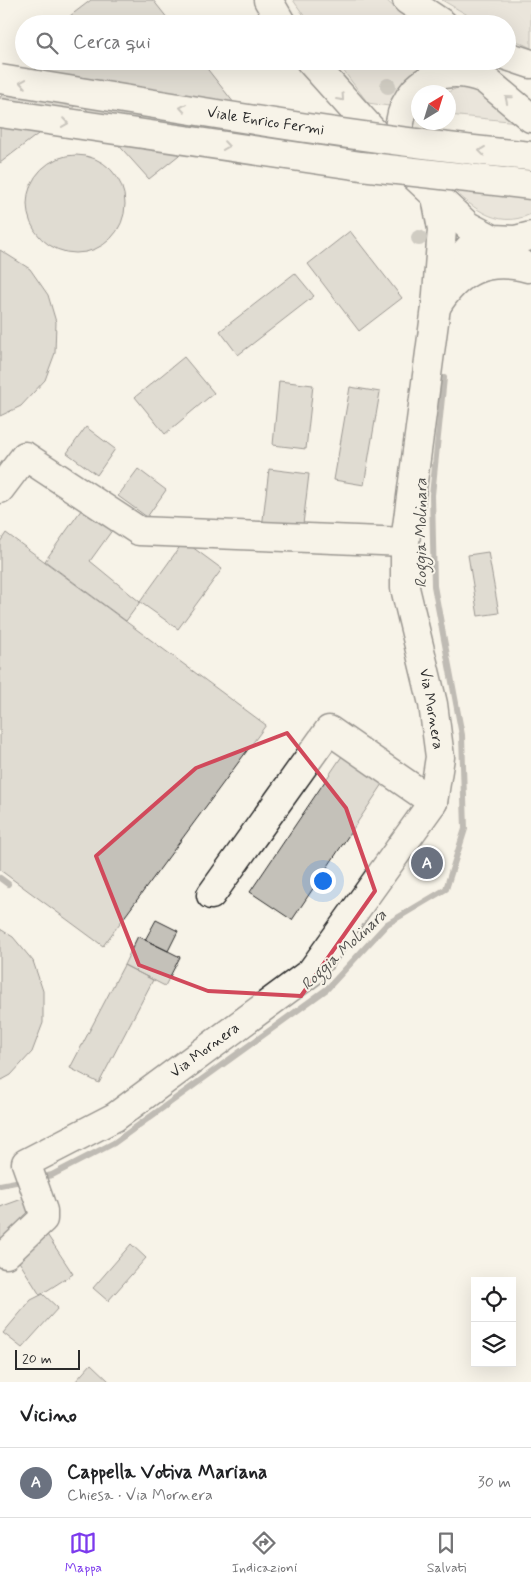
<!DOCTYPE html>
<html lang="it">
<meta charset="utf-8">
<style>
body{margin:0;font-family:Mynerve,sans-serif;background:#f6f6f6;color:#202124}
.controls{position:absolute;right:15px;bottom:15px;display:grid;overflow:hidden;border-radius:0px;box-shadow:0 5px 20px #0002}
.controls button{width:45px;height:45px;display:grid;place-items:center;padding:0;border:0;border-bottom:1px solid #e0e0e0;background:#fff;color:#202124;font:25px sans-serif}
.compass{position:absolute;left:411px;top:85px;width:45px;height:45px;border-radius:50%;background:#fff;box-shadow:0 5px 20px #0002;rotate:38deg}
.scale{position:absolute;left:15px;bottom:12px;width:65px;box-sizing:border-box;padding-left:5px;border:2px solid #2b2b2b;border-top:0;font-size:14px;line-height:18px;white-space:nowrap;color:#2b2b2b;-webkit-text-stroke:4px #f7f3e8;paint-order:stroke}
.you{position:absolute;left:322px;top:880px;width:18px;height:18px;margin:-12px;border:4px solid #fff;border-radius:50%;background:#1a73e8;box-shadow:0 0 0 8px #1a73e833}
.badge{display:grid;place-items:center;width:32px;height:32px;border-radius:50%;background:#7c3aed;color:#fff;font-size:16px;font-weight:700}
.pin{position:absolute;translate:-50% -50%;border:2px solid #fff;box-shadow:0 1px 5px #0006}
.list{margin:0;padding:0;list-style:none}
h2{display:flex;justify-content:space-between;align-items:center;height:65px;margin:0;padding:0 20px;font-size:21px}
h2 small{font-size:16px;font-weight:400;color:#757577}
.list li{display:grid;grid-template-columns:32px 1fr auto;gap:15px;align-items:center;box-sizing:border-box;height:70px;padding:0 20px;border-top:1px solid #e0e0e0}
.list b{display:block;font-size:19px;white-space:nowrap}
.list p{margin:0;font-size:16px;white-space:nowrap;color:#757577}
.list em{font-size:16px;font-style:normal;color:#757577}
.icon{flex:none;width:28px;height:28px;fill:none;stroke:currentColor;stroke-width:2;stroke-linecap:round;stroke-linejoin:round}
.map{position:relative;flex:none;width:531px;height:1382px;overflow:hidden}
.search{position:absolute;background:#fff;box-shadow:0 5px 20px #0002;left:15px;right:15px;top:15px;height:55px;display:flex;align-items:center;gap:12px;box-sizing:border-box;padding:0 18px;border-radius:28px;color:#757577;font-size:19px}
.sheet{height:135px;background:#fff}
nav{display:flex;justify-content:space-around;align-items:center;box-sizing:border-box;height:70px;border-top:1px solid #e0e0e0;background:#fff;font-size:14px;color:#757577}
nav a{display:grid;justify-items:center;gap:2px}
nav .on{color:#7c3aed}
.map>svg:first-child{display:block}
</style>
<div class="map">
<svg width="531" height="1382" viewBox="0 0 531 1382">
<rect width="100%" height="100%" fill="#f7f3e8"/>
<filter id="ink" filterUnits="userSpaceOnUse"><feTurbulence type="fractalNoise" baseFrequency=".02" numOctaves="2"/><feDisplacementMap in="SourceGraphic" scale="10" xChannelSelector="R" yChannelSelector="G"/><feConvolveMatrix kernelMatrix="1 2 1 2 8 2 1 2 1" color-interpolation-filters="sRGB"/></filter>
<g filter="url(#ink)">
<path fill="#dad6cc" stroke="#82807c" d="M293 0H386L413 24H310Z
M442 0H531V48L507 36V24H483Z
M336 61H453L396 107 368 103Z
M462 86H473L528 123 449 115 448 92Z
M445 182 531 193V214C495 231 470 205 445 182Z"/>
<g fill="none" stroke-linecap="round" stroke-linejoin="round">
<path stroke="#7a7874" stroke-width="6" d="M0 878 8 884
M38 1178 52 1175 114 1143 327 989 387 924 446 889 465 829 462 735 434 586 432 495 444 378
M0 1185 26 1180"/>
</g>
<path fill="#c4c1b9" stroke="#2b2b2b" d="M91 0H153L172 24H75L70 16Z
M45 61H201L238 108 149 179 80 102 0 163V97Z
M27 204a49 49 0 1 1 98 0a49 49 0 1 1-98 0Z
M350 231 402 298 359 331 308 264Z
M0 250 30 269 48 295 56 322 55 353 45 380 21 406 0 416Z
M295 273 314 296 238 355 220 331Z
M184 357 214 393 165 434 135 397Z
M279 381 313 385 306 449 273 445Z
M350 387 380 392 364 485 334 480Z
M86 427 115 449 97 475 67 453Z
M138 469 166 490 147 517 118 496Z
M269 469 309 474 302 533 262 528Z
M84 506 113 529 90 561 140 602 126 621 45 561Z
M6 533 266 725 103 946 0 870V542Z
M184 541 222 569 178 629 140 602Z
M488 552 499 613 478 616 468 555Z
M342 756 383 784 292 920 250 892Z
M156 920 178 931 168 951 145 940Z
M0 929 13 937 33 961 43 991V1023L32 1052 11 1075 0 1081Z
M138 936 180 957 165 986 124 965Z
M124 965 153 980 99 1083 70 1068Z
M22 1199 36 1216 0 1241V1207Z
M44 1230 73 1274 40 1295 18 1260 26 1255 20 1246Z
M131 1244 146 1258 108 1301 93 1288Z
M43 1294 58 1308 22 1348 3 1333 31 1300Z
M91 1364 110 1382H75Z"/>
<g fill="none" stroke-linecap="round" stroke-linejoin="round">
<defs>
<g id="minor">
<path d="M268 0 282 24"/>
<path d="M310 61 405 167 468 226 493 239 515 240 531 236"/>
<path d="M470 67 531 118"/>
<path d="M404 164C384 107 425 55 484 79"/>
<path d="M441 289 454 265 481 235"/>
<path d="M0 489 25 456 139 531 405 542"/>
<path d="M211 895 329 730 433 802"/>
<path id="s1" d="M6 1254 43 1219V1211L26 1163 115 1117 311 972 433 802 440 757 433 704 405 588V542L436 307 442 229 436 197"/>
</g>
<path id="major" d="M407 0 443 24
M507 56 531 64
M481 235 525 266
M436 307C458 270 487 257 528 268"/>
</defs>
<use href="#minor" stroke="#2b2b2b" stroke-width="31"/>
<use href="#major" stroke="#2b2b2b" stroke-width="31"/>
<use href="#minor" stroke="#f7f3e8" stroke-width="28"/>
<use href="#major" stroke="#f7f3e8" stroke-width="28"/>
<defs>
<g id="major-bridge">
<path id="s2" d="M0 79C176 107 353 139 531 156"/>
<path d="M0 113 361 166 531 185"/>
</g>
</defs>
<use href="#major-bridge" stroke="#2b2b2b" stroke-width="31" stroke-linecap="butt"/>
<use href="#major-bridge" stroke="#f7f3e8" stroke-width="28"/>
</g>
<g fill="#9f9d96">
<circle cx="388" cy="86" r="8"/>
<circle cx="419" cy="238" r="8"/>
</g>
<defs><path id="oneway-chevron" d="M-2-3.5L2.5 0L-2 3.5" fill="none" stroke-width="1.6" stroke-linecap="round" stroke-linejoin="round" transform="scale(1.25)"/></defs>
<g stroke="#918f8a">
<use href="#oneway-chevron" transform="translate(23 83) rotate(-171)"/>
<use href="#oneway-chevron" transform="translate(341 98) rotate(48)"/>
<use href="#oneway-chevron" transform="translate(508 99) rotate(-140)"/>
<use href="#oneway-chevron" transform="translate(183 108) rotate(-171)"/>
<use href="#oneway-chevron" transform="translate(65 123) rotate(8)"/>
<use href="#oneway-chevron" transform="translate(226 146) rotate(8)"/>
<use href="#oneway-chevron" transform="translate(482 151) rotate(-173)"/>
</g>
</g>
<path d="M0 0H531V1382H0ZM287 733 346 808 375 891 301 996 208 991 139 965 96 856 196 768Z" fill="#f7f3e8" fill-opacity=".55" fill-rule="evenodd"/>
<path fill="none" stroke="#d1495b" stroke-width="4" stroke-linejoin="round" d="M287 733 346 808 375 891 301 996 208 991 139 965 96 856 196 768Z"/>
<g text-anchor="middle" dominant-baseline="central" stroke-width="4" stroke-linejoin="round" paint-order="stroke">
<g font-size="15" fill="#2b2b2b" stroke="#f7f3e8">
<text stroke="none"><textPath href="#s2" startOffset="269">Viale Enrico Fermi</textPath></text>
<text transform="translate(431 709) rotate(80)">Via Mornera</text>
<text stroke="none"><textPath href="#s1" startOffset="322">Via Mornera</textPath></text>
</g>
<g font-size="16" font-style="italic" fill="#53524f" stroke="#f7f3e8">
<text transform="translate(421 533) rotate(-90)">Roggia Molinara</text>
<text transform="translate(344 950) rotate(-43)">Roggia Molinara</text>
</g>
</g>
</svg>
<div class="controls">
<button><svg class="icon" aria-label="locate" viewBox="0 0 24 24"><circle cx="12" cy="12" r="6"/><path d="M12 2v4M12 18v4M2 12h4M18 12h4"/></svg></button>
<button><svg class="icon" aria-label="layers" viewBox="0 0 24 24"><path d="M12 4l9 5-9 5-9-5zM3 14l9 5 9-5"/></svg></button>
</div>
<svg class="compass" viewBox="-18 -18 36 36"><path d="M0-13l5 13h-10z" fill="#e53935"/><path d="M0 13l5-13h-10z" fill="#757577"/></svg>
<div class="scale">20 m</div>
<div class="you"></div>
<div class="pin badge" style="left:427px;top:863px;background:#6b7280">A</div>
<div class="search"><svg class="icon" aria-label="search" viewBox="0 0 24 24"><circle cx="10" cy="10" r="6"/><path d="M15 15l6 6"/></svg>Cerca qui</div>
</div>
<section class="sheet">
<h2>Vicino<small></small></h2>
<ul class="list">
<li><span class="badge" style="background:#6b7280">A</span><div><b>Cappella Votiva Mariana</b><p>Chiesa · Via Mornera</p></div><em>30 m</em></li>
</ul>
</section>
<nav>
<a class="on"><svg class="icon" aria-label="map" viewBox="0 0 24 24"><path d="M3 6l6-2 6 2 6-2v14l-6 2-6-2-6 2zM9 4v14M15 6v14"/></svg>Mappa</a>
<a><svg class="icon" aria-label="directions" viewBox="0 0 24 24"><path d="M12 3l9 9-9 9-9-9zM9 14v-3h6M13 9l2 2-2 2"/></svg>Indicazioni</a>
<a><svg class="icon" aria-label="saved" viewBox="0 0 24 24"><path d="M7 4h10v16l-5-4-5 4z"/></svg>Salvati</a>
</nav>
